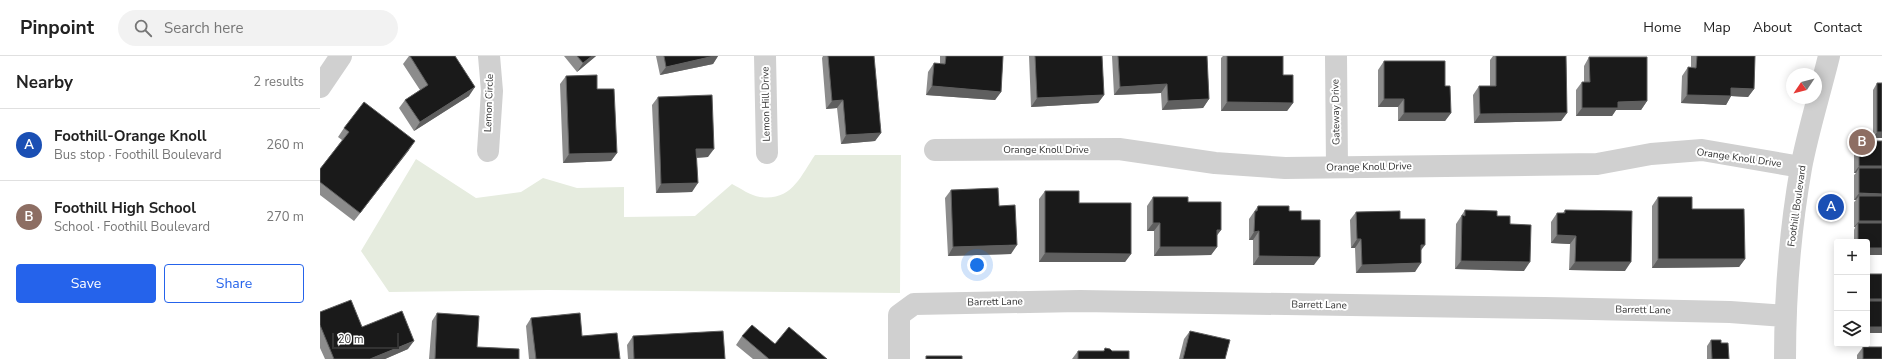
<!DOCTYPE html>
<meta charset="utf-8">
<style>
body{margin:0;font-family:"Nunito Sans",sans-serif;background:#f2f2f2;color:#222}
.controls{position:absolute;right:12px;bottom:12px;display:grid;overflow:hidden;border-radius:4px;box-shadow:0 2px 10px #0003}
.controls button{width:36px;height:36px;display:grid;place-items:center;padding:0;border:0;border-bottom:1px solid #e0e0e0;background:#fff;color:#222;font:20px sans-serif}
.compass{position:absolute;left:1466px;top:12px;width:36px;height:36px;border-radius:50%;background:#fff;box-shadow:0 2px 10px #0003;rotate:235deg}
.scale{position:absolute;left:12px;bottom:10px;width:67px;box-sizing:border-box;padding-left:4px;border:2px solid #333;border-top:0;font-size:11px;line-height:14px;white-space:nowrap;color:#333;-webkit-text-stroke:3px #fff;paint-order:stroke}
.you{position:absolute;left:657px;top:209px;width:14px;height:14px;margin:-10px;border:3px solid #fff;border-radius:50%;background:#1a73e8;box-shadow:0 0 0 6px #1a73e833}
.badge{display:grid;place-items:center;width:26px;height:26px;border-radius:50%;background:#2563eb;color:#fff;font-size:13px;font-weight:700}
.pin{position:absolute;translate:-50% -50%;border:2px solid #fff;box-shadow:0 1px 4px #0006}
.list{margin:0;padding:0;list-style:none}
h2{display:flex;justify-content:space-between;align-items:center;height:52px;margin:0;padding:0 16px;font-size:17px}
h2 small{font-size:13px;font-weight:400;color:#767676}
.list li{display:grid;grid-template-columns:26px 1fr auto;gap:12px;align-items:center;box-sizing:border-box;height:72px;padding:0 16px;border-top:1px solid #e0e0e0}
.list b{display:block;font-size:15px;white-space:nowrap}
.list p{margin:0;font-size:13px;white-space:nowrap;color:#767676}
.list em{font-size:13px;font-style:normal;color:#767676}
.actions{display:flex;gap:8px;padding:12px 16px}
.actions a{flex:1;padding:9px 0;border:1px solid #2563eb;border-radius:4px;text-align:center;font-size:14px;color:#2563eb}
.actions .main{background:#2563eb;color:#fff}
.icon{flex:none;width:22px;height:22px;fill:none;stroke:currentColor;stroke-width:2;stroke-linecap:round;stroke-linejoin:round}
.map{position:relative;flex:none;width:1562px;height:303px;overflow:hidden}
header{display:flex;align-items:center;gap:24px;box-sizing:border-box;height:56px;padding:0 20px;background:#fff;border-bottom:1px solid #e0e0e0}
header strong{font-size:19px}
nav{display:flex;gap:22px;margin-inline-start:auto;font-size:14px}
.search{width:280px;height:36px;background:#f2f2f2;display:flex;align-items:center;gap:10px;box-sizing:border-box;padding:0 14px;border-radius:22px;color:#767676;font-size:15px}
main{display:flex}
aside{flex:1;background:#fff}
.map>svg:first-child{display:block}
</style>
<header>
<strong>Pinpoint</strong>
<div class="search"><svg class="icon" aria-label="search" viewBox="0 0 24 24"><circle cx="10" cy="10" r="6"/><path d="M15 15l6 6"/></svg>Search here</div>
<nav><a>Home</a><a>Map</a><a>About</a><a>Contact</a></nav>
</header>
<main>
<aside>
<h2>Nearby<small>2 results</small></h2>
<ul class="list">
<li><span class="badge" style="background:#1a4fb4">A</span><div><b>Foothill-Orange Knoll</b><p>Bus stop · Foothill Boulevard</p></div><em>260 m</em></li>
<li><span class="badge" style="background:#8d6e63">B</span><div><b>Foothill High School</b><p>School · Foothill Boulevard</p></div><em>270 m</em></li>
</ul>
<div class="actions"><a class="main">Save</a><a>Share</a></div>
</aside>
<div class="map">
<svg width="1562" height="303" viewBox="0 0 1562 303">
<rect width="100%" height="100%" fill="#fff"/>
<path fill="#e6ecdf" d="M495 99H581L580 237 228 234 69 236 41 195 96 103 156 142 201 136 223 122 257 132 304 131V161L375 160 412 128C420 132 431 140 440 141 472 145 480 121 495 99Z"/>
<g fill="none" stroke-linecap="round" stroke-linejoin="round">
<path stroke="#d0d0d0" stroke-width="22" d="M445 0 447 97
M1016 0 1017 111
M0 31 21 0
M615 94 799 93 895 107 965 112 1277 108 1331 98 1382 94 1481 111
M168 95 172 35 169 0
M579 303V259L594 248 760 245 1225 252 1410 256 1465 260
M1465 303C1465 239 1470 175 1481 112 1488 75 1500 37 1509 0"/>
</g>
<path fill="#8c8c8c" d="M89 0H135L149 40 94 75 79 52 85 44 100 34 83 8Z
M244 0H276L257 16Z
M336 0H398L393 8 340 19Z
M503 0H554L561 77 555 85 521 88 517 52 506 53 502 2Z
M620 0H683L681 36 675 44 606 39 608 16 614 7 620 8Z
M709 0H782L784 39 778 47 711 51Z
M792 0H887L889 43 883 52 842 54 841 37 794 39Z
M903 0H963V19L973 47 967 55H901V2Z
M1173 0H1246L1247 57 1241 65 1154 67 1153 39 1159 30H1170V4Z
M1371 0H1435L1434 33 1428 41 1411 40 1406 49 1361 47 1362 20 1368 11H1371Z
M1269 1 1327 45 1321 54H1296L1292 60H1256V34L1262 26H1264V10Z
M1064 5 1125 30 1131 57 1125 65H1078V51H1058V14Z
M246 20 277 33 297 97 291 105 243 107 240 28Z
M1557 27 1562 82H1553V34Z
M338 41 388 101 377 102 372 136 336 137 332 49Z
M24 72 89 94 34 165 0 139V113L22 84 18 81Z
M1539 85 1547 186H1534V174L1535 171H1534V146L1536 144H1534V119L1536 117H1534V91Z
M631 134 679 150 691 198 628 200 625 142Z
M725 135 759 147 811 198 805 206H719V143Z
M833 141 868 146 901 174 897 179V191L891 199 834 200V175H827V150Z
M1338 141 1372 153 1425 203 1419 211 1332 212V150Z
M938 150 969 155 981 164 994 209H933V184H929V163Z
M1145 154 1177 160 1204 215 1135 213 1136 168Z
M1245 154 1305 215 1249 214 1250 188 1231 187V166L1237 157H1243Z
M1036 156 1080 163 1101 195 1095 216 1036 217 1035 192H1031L1030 164Z
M0 256 42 271 88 293 65 303H5L0 292Z
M117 257 157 291 199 303H109L112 265Z
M211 262 262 280 300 303H209L206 270Z
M870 275 905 303H859L864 283Z
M313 280 405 303H308L307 289Z
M422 280 455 288 507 303H433L416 289Z
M1391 284 1401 287 1409 303H1387V290Z
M1543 291 1562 303H1537V299Z
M758 295H792L809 303H752Z"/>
<path fill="#5f5f5f" d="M272 0H276L257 16 263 7Z
M394 0H398L393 8 340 19 346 11Z
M847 28 841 37 794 39 800 31Z
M612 30 681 36 675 44 606 39Z
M155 31 149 40 94 75 100 66Z
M1411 32 1434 33 1428 41 1411 40 1406 49 1361 47 1367 39Z
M784 39 778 47 711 51 717 42Z
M889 43 883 52 842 54 848 45Z
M1064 43H1084L1078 51H1058Z
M523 44 517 52 506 53 512 45Z
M1327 45 1321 54H1296L1292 60H1256L1262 52 1298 46Z
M907 46 973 47 967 55H901Z
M1084 57H1131L1125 65H1078Z
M1247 57 1241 65 1154 67 1160 58Z
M1557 76H1562V82H1553Z
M561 77 555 85 521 88 526 79Z
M95 85 89 94 34 165 40 157Z
M376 93H394L388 101 370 102Z
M297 97 291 105 243 107 249 98Z
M1539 110H1562V117L1539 112 1536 117H1534Z
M378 127 372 136 336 137 341 128Z
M1539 137 1562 138V144L1539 140 1536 144H1534Z
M1539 165H1562V172L1538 167 1535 171H1534Z
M833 167H840L834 175H827Z
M897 174H901L895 182Z
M939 175 933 184H929L934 176Z
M1237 179 1256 180 1250 188 1231 187Z
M1037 183H1041L1035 192H1031Z
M697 189 691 198 628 200 633 191Z
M1101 189H1105L1099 197Z
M840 191H897L891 199 834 200Z
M1547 192H1562V199H1547Z
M725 197 811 198 805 206H719Z
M939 200 1000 201 994 209H933Z
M1338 203H1425L1419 211 1332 212Z
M1141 205 1210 206 1204 215 1135 213Z
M1255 206H1311L1305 215 1249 214Z
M1101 207 1095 216 1036 217 1042 209Z
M1547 243H1562V250H1547Z
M1547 271H1562V277H1547Z
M94 285 88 293 65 303H50Z"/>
<path fill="#1a1a1a" stroke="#5f5f5f" d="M90 0H135L155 31 100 66 85 44 108 29Z
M257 0H272L263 7Z
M344 0H394L346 11Z
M508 0H554L561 77 526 79 523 44 512 45Z
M626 0H683L681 36 612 30 614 7 625 8Z
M715 0H782L784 39 717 42Z
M798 0H887L889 43 848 45 847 28 800 31Z
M907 0H963V19H973V47L907 46Z
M1176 0H1246L1247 57 1160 58 1159 30H1176Z
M1377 0H1435L1434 33 1411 32V40L1367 39 1368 11 1376 12Z
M1269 1H1327V45L1298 46V52H1262V26H1270Z
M1064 5H1125V30H1130L1131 57H1084V43H1064Z
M277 19V33H294L297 97 249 98 246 20Z
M1557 27H1562V76H1557Z
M392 39 394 93H376L378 127 341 128 338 41Z
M44 46 95 85 40 157 0 126V113L29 76 24 72Z
M1539 85H1562V110H1539Z
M1539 112H1562V138L1539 137Z
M678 132 679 150 695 149 697 189 633 191 631 134Z
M725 135H759V147H811V198L725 197Z
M1539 140H1562V165H1539Z
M833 141H868V146H901V174H897V191H840V167H833Z
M1338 141H1372V153H1424L1425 203H1338Z
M938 150H969V155H981V164H1000V201L939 200V175L934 176 935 155H937Z
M1145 154 1177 155V160H1190V168L1211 169 1210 206 1141 205 1142 159 1145 160Z
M1245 154 1312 155 1311 206H1255L1256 180 1237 179V157H1245Z
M1080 155V163H1105V189H1101V207L1042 209 1041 183H1037L1036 156Z
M1538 167H1562V192H1547V186H1538Z
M1547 218H1562V243H1547Z
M31 244 42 271 82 255 94 285 50 303H14L0 269V256Z
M1547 245H1562V271H1547Z
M117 257 159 260 157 291 199 293V303H115Z
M260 257 262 280 297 277 300 303H216L211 262Z
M432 269 455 288 469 271 507 303H449L422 280Z
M403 275 405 303H314L313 280Z
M870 275 910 284 905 303H863Z
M1391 284H1401V287H1408L1409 303H1392Z
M1543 291H1562V303H1543Z
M785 292 790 293 792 295H809V303H758V295H784Z
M606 300H642V303H606Z"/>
<g text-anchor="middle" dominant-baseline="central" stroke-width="4" stroke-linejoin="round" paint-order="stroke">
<g font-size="10" fill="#333" stroke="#fff">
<text transform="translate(169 47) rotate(-88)">Lemon Circle</text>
<text transform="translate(446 48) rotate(-91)">Lemon Hill Drive</text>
<text transform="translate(1016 56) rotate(-91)">Gateway Drive</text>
<text x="726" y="94">Orange Knoll Drive</text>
<text transform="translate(1419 102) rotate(8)">Orange Knoll Drive</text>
<text transform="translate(1049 111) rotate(-1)">Orange Knoll Drive</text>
<text transform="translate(1477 150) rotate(-82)">Foothill Boulevard</text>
<text transform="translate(675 246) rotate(-1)">Barrett Lane</text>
<text transform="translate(999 249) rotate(1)">Barrett Lane</text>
<text transform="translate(1323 254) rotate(1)">Barrett Lane</text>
</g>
</g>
</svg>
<div class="controls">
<button>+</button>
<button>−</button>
<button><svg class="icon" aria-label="layers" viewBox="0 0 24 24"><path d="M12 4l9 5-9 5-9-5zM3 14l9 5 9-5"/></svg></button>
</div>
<svg class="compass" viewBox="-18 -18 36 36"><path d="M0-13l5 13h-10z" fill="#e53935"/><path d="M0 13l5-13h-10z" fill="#767676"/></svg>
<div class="scale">20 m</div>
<div class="you"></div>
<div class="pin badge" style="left:1511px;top:151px;background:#1a4fb4">A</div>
<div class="pin badge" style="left:1542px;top:86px;background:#8d6e63">B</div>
</div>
</main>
